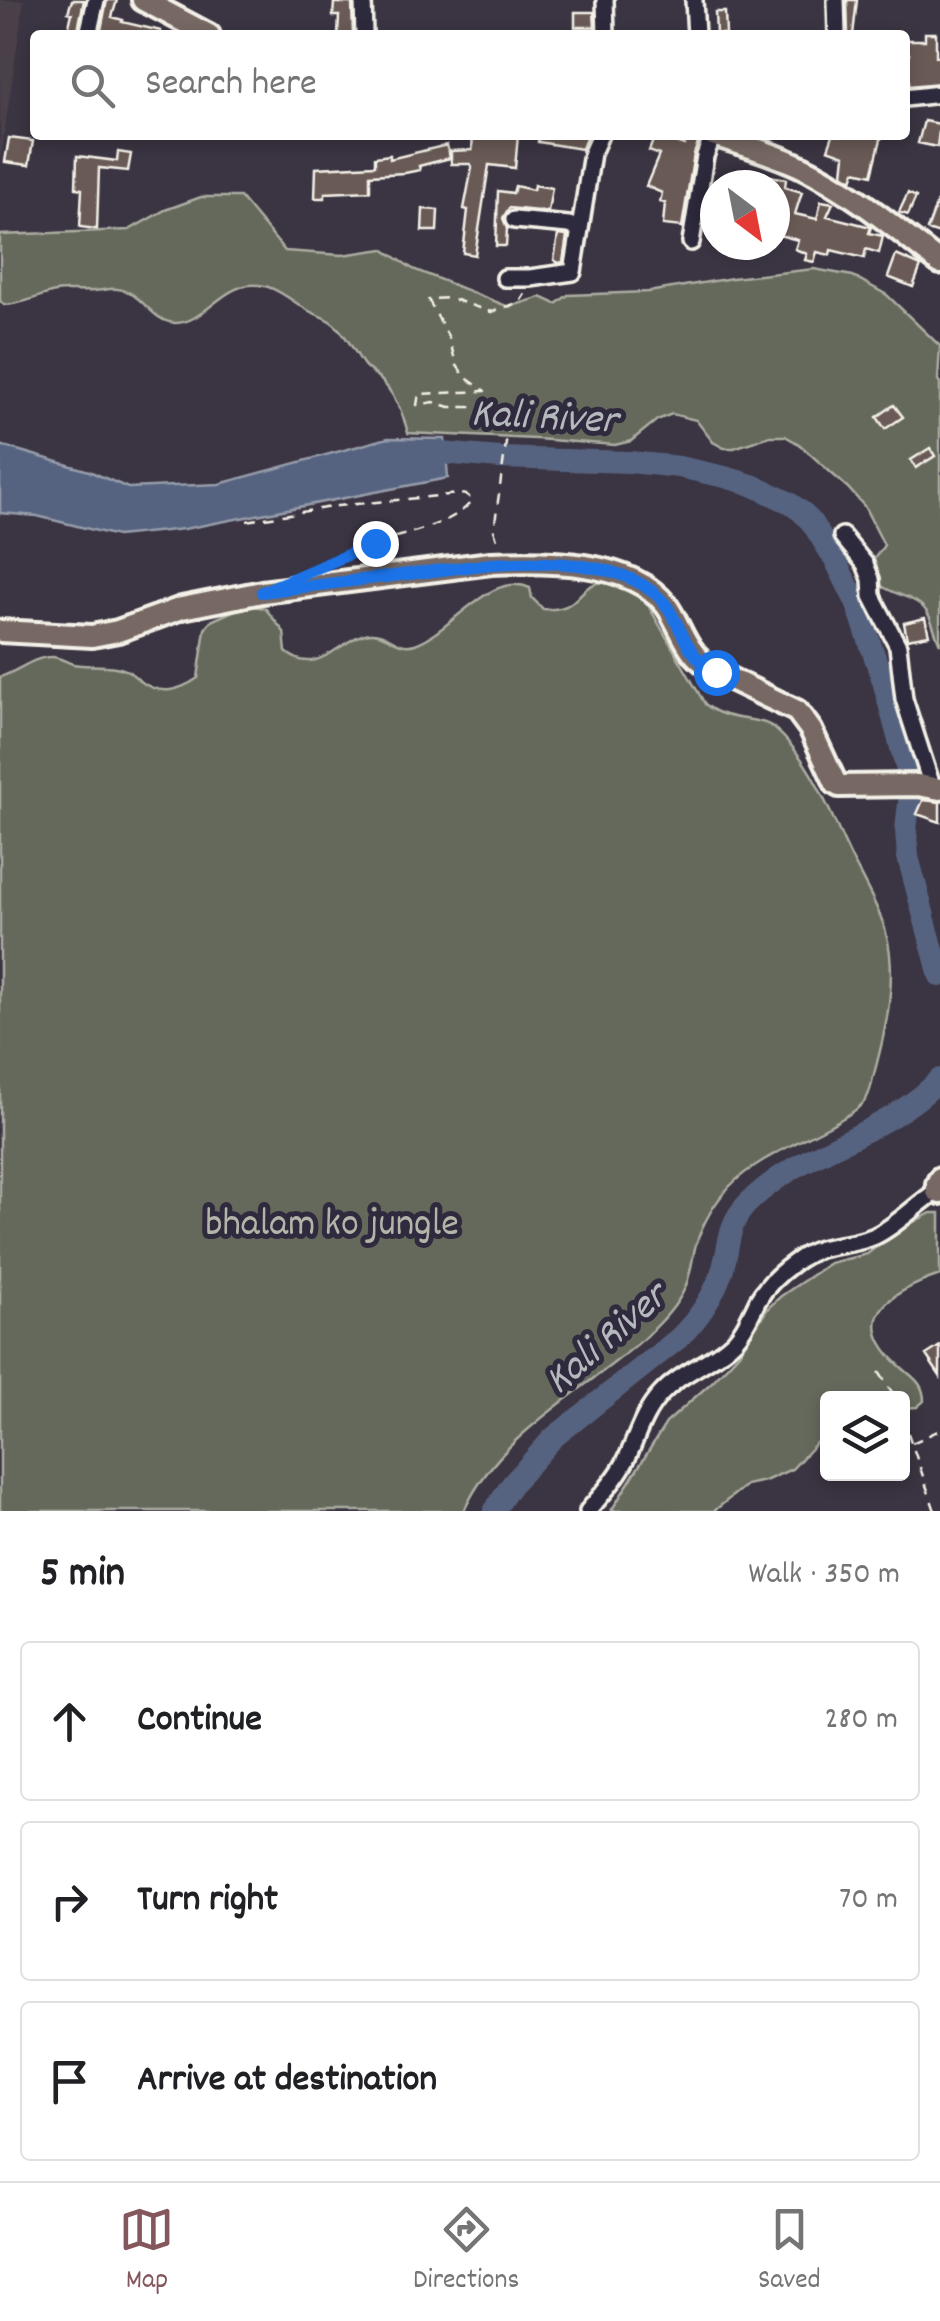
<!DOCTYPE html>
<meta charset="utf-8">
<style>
body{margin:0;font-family:Dekko,sans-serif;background:#f6f6f6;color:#202124}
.controls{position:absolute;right:30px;bottom:30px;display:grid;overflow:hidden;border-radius:10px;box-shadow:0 5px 15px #0003}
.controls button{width:90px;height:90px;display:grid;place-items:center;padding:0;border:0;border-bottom:2px solid #e0e0e0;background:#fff;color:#202124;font:50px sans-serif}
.compass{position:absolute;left:700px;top:170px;width:90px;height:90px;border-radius:50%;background:#fff;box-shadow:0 5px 15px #0003;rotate:148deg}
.stop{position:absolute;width:30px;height:30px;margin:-22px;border:8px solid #1a73e8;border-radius:50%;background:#fff}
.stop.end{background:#1a73e8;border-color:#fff;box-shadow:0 2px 10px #0008}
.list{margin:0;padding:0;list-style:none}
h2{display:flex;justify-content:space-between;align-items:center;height:130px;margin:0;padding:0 40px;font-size:42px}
h2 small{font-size:32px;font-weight:400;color:#757577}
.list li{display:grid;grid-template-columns:65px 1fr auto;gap:30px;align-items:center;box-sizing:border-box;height:160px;margin:0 20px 20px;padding:0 20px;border:2px solid #e0e0e0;border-radius:10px}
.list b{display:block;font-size:38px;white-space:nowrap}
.list em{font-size:32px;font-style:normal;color:#757577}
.icon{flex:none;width:55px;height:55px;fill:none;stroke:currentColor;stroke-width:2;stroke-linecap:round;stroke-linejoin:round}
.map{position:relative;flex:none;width:940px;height:1511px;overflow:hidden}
.search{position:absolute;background:#fff;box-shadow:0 5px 15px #0003;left:30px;right:30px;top:30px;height:110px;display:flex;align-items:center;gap:25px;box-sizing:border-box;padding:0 35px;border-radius:10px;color:#757577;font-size:38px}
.sheet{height:670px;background:#fff}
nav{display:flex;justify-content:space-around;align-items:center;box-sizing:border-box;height:140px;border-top:2px solid #e0e0e0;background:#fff;font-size:28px;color:#757577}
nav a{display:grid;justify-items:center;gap:5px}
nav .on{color:#84575d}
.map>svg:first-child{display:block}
</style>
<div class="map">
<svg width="940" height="1511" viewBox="0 0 940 1511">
<rect width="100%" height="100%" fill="#3b3442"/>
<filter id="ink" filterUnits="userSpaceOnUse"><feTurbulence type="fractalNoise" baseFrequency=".01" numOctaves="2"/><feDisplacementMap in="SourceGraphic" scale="20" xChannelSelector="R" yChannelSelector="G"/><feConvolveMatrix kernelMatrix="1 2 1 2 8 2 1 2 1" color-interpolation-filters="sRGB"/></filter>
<g filter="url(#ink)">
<path fill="#493f48" d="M0 0H24L0 163Z"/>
<path fill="#65695b" stroke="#acada2" stroke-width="2.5" d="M201 197H240L285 251 342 255 383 249 413 269 509 307 541 297 556 304 568 295 648 292 732 278 814 269 853 276 887 295 940 346 938 380 940 383V644C933 630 932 612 918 603 902 592 869 591 872 565 873 557 881 551 884 545L864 506 848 488 799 444 785 436H770L734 448H724L713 442 696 420 672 414 657 420 631 441 615 445 536 439 408 433C403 414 395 394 380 379 375 374 367 370 363 364 354 351 348 338 337 327 329 318 321 317 311 312 290 301 274 282 249 285 220 289 201 324 175 323 151 322 142 291 117 289 110 288 102 291 94 291 82 292 68 290 56 292 38 295 23 305 4 305L0 301V235L129 230 165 210Z
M603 582C618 586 634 587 645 600L705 704C728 724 758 715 774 728 812 760 830 814 851 857 863 881 879 907 886 932 898 978 886 1030 874 1074 871 1084 871 1094 864 1102 855 1113 839 1120 827 1127 795 1144 755 1160 730 1186 715 1202 703 1223 696 1244 692 1259 691 1274 685 1288 676 1308 658 1326 642 1340 581 1394 499 1433 464 1511H0V677C17 672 33 657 51 657 58 656 66 662 73 664 90 667 113 663 128 671 130 672 139 680 140 681 161 696 179 691 198 678L205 629 211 621 246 605 265 608 284 632 286 652C319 680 342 635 371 633 388 632 397 650 415 644 450 633 490 570 530 588L532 598 543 609C582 612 575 585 603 582Z
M931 1213H940V1275C893 1291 848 1316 898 1364 911 1377 924 1381 924 1401L917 1407 903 1408 902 1398H828L827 1431 792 1469 765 1481 746 1485 714 1511H611L666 1423 712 1382 739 1353 768 1308 781 1296 830 1263 867 1254 898 1230Z"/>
<path fill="#576480" stroke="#969caa" stroke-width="2.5" d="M388 438 445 439 448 478 184 529 117 536 37 516 0 513V445L89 471 128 488 219 484Z"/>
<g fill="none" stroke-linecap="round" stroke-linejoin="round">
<path stroke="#576480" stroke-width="22" d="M418 451 500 458 630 462 679 467 725 477 752 485 788 502 802 512 812 523 835 560 856 602 883 681 911 785 906 830 908 857 940 976
M494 1511 512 1484 553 1438 679 1338C698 1319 712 1300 721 1274 731 1247 725 1227 747 1204 803 1147 883 1138 940 1079"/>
</g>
<path fill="#695a57" stroke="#f4f1e8" stroke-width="2.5" d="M72 0H84L77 35H67L72 13 68 12Z
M107 0H117L112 17 123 20 122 22 161 31V35H100Z
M847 0H857L853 35H848Z
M334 3H352L353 35H338L339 16H333Z
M575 12H594L595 27H575Z
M715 12H725L726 34H716Z
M925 33H936V56H940V83L909 86V54H906V40H925Z
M924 121 940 124 937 147 918 143Z
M473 135H518L515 168 489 165 475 255 463 253 468 210 464 209 472 167 470 164H451V151L472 150Z
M539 135H587L582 149 538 142Z
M655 135 684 145 687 136 699 140 694 154 682 227 663 225 665 203 660 202 662 193 646 186 659 155 649 151Z
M833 135H882L872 175 855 171 852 180 843 174 845 155 828 149Z
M9 138 33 141 29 165 5 162Z
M447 145 450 158 419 166 420 170 405 173 370 175V191L325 193V198H315L316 168 375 165V157L390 155V159Z
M118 152 131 154 128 171 99 168 97 229 80 227 82 189 76 188 77 156 117 161Z
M742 171 786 179 785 187 802 192 795 214 817 219 821 201 833 203 827 216 871 227 869 233 883 236 879 253 866 249 864 258 831 250 830 255 817 252 814 262 805 260 807 254 795 249 798 240 775 234V185H766L740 177Z
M534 185 552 188 548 212 509 208 503 218 507 229 506 246H496L498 191 513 193 515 186 533 190Z
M908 193 916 197 908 215 899 212Z
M939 197H940V234L927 230Z
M423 209 438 210 437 231H422Z
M558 235 567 236 563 262 559 263 554 260Z
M896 255 921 266 913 287 888 277Z
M894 405 903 417 885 429 877 417Z
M930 448 935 456 916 468 911 460Z
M925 618 929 635 907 639 904 623Z
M923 800 940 802V822L917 814Z
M940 1346V1376L926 1355Z"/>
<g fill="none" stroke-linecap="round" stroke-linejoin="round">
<defs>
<path id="minor" d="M363 0 364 35
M605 0 606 35
M694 0 696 35
M836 0 837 35
M88 35 96 0
M905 98 940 94
M514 220 569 225 580 229 592 153 600 135
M691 242 705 156 713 135
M505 278H530L573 272 580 229
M842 536 865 564 871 579 872 596 898 646 904 699 932 786
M588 1511C601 1495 616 1480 625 1462 637 1438 642 1414 661 1394 682 1371 714 1362 735 1340 746 1328 751 1314 758 1300 767 1284 781 1272 795 1262 825 1240 845 1249 875 1236 898 1225 915 1205 937 1191"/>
<path id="major" d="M143 0 209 35
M713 135C742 144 772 153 800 166 851 190 896 229 940 263
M0 631 92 636 118 631 182 608 262 592 491 563C544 561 630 559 666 605 677 620 682 638 693 652 699 661 708 666 716 672L797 711 811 730 836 784 839 786 918 785 940 789
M940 1178 937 1184V1191L940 1193"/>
</defs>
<use href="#minor" stroke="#f4f1e8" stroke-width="22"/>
<use href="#major" stroke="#f4f1e8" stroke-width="28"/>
<path stroke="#f4f1e8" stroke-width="2.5" stroke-dasharray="10 8" stroke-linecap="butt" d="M247 521 337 506 458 494 467 495 472 500C456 526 393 536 365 546 347 552 331 561 314 569
M497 539 494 530 509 421 491 407H450L434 402 417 405 419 394 485 391 465 377 456 364 449 338 428 299 450 298 491 312 520 302 525 294
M879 1372 896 1398
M902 1416 935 1511
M912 1443 940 1430"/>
<use href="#minor" stroke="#2f2a3d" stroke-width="15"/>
<use href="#major" stroke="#776864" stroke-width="20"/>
</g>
</g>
<g fill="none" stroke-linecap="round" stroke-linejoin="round" filter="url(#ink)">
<path stroke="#1a73e8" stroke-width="12" d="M375 543 262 592 491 564C544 561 630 559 666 605 677 620 682 638 693 652 699 661 708 667 716 672"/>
</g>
<g text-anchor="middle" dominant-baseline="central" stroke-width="10" stroke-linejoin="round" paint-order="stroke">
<g font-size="40" fill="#b4b4a9" stroke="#2f2a3d">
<text x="332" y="1226">bhalam ko jungle</text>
</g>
<g font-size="42" font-style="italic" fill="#b5b9be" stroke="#2f2a3d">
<text transform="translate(544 420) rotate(3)">Kali River</text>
<text transform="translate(608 1341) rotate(-41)">Kali River</text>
</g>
</g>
</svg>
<div class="controls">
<button><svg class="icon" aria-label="layers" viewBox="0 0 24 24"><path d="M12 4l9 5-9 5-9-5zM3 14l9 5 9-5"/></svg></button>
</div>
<svg class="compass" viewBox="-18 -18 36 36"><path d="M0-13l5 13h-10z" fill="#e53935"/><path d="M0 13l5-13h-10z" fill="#757577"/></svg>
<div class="stop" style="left:716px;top:672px"></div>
<div class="stop end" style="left:375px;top:543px"></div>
<div class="search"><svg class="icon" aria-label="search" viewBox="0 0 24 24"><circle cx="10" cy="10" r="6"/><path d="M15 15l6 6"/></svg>Search here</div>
</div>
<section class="sheet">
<h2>5 min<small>Walk · 350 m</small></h2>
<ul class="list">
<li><svg class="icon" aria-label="ahead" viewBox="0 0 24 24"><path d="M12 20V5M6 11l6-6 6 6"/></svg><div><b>Continue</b></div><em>280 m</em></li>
<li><svg class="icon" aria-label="right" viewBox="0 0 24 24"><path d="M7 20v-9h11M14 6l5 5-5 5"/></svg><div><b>Turn right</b></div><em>70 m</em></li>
<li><svg class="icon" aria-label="arrive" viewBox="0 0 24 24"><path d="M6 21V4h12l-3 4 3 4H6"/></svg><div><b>Arrive at destination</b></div></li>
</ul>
</section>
<nav>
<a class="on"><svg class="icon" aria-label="map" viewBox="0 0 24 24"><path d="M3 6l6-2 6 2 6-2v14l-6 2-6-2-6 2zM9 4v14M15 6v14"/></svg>Map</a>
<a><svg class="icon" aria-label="directions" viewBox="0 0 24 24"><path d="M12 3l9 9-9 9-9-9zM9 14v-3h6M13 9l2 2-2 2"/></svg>Directions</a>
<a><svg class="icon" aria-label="saved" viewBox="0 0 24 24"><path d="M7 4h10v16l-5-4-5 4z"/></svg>Saved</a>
</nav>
